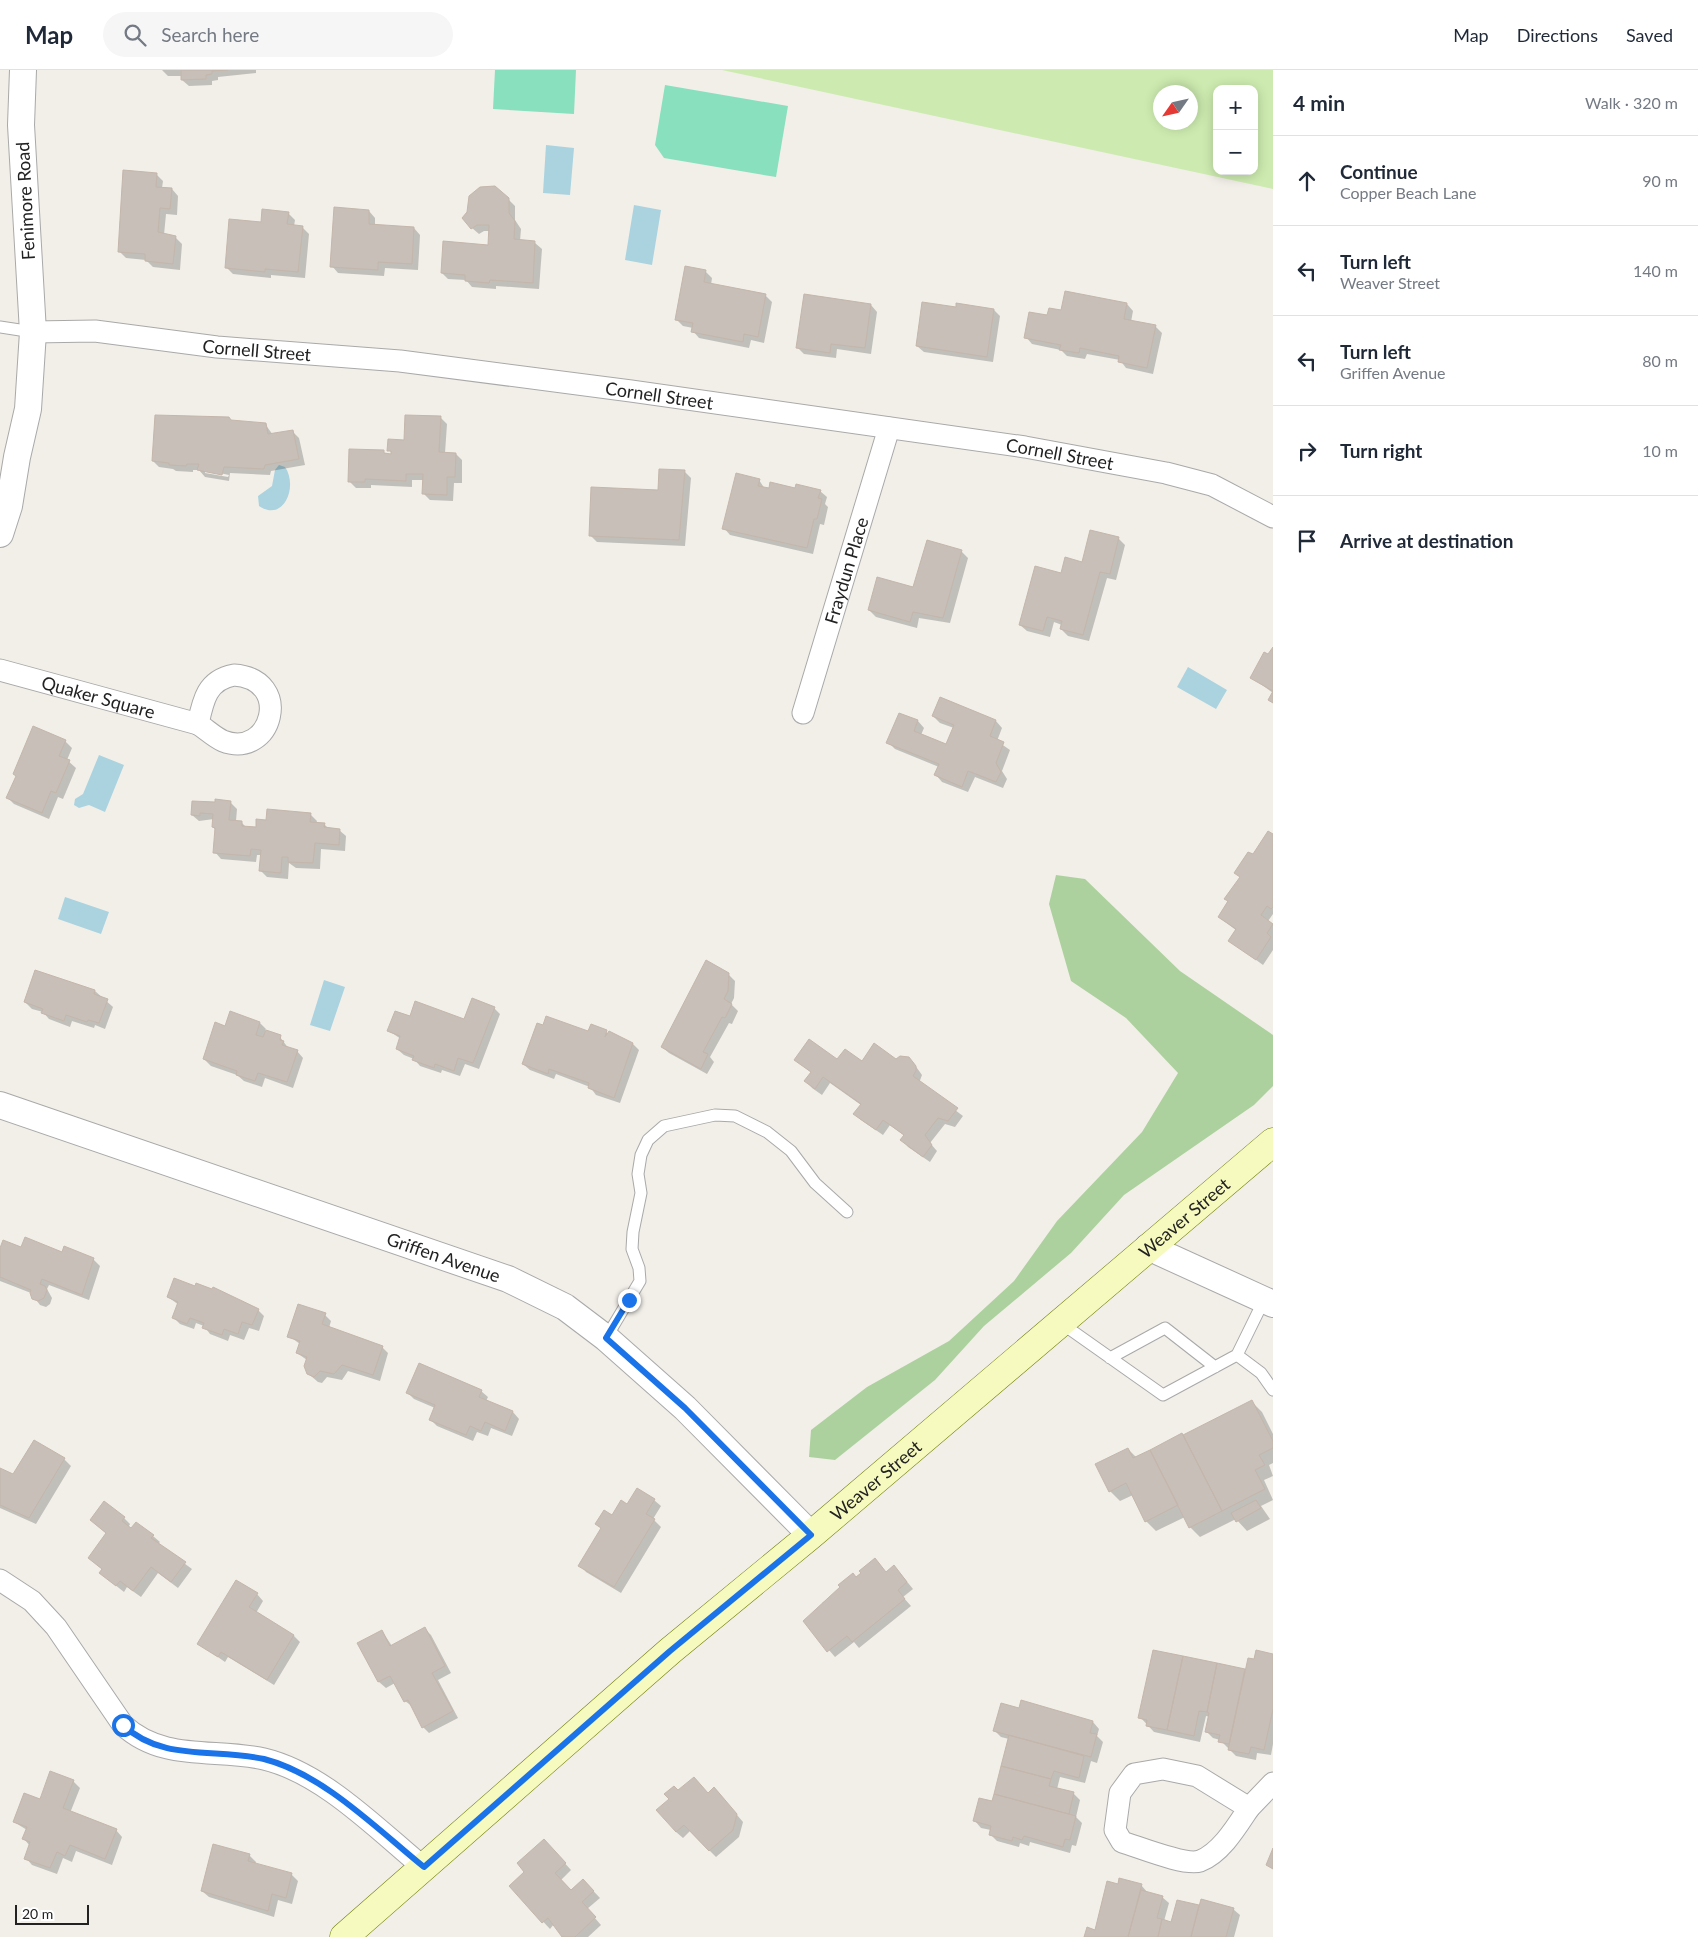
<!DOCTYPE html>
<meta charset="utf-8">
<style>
body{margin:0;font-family:Lato,sans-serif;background:#f6f6f7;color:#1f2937}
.controls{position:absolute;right:15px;top:15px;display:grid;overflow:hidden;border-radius:10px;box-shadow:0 2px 12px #0003}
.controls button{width:45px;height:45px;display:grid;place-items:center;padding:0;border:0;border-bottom:1px solid #e0e1e3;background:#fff;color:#1f2937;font:25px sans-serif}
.compass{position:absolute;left:1153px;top:15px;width:45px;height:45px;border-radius:50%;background:#fff;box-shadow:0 2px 12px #0003;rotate:236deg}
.scale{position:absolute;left:15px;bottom:12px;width:74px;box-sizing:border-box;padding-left:5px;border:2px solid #222;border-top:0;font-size:14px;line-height:18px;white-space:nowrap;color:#222;-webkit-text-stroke:4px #fff;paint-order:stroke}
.stop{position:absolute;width:15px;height:15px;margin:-11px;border:4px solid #1a73e8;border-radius:50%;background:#fff}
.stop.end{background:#1a73e8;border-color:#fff;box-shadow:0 1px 5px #0008}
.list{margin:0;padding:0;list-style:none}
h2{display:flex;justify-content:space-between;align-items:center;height:65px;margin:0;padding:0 20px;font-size:21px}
h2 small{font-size:16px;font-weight:400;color:#747a83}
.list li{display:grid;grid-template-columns:32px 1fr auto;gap:15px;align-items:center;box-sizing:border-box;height:90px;padding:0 20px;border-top:1px solid #e0e1e3}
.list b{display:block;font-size:19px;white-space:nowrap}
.list p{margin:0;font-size:16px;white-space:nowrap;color:#747a83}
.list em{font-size:16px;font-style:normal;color:#747a83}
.icon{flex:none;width:28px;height:28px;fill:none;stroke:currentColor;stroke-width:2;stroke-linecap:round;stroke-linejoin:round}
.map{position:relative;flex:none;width:1273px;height:1867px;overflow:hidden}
header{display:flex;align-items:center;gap:30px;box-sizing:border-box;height:70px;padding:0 25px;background:#fff;border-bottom:1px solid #e0e1e3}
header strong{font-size:24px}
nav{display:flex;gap:28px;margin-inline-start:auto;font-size:18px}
.search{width:350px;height:45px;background:#f6f6f7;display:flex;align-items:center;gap:12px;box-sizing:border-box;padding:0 18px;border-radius:28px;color:#747a83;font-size:19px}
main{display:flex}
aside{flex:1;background:#fff}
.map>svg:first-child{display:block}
</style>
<header>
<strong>Map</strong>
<div class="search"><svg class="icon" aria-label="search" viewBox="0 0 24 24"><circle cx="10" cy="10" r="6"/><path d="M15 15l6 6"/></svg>Search here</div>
<nav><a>Map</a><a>Directions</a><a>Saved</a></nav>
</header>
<main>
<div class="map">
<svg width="1273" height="1867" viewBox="0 0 1273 1867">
<rect width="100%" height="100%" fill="#f2efe9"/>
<path fill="#cdebb0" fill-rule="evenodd" d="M722 0H1273V119ZM1217 19H1254V101H1217ZM1160 22H1190V52H1160Z"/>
<path fill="#add19e" d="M1056 805 1085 809 1180 901 1273 965V1016L1254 1035 1124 1125 1071 1183 984 1256 935 1310 835 1390 809 1387 811 1360 867 1317 949 1271 1014 1211 1057 1151 1142 1062 1178 1003 1126 948 1071 911 1049 834Z"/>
<path fill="#88e0be" d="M495 0H576L574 44 493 39Z
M665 15 788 36 776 107 664 88 655 75Z"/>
<path fill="#aad3df" d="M546 75 574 78 570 125 543 123Z
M634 135 661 140 652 195 625 190Z
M279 395 285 397C298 415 285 453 259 436L258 426 272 416 275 400Z
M1188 597 1227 620 1216 639 1177 617Z
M99 685 124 695 105 742 89 735 79 738 74 735 75 729 83 724Z
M65 827 109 842 101 864 58 849Z
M324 910 345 917 330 961 310 955Z"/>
<path fill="#0003" fill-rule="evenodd" d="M162 0H256V3L218 7V10L212 11V15L189 16 182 10V6H168Z
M156 104 163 111 162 118 172 119 178 126 177 145 166 144 164 165 175 167 182 174 180 200 153 197 146 190 126 188 119 181Z
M508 129 515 136V150L521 159 520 171 535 173 542 179 539 219 496 216V219L472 217 466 210 448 209 442 203 490 176V161H484L479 164 472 158Z
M369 141 375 148V155L414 158 420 165 418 200 385 198 384 206 338 203 332 196Z
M288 143 295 150 294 156 302 157 309 164 305 208 271 205V208L233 204 226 197 262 154Z
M705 201 712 208 711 215 765 225 772 232 764 273 751 270 749 278 699 268 693 261V258L683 256 676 249Z
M1127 234 1133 241 1131 252 1155 256 1162 263 1153 304 1126 298 1120 290 1087 284 1085 289 1067 286 1061 280 1032 274 1026 267 1048 247 1062 242Z
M871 235 877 242 871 284 837 279 836 288 804 284 797 277Z
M957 239 994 240 1000 246 993 292 924 282 917 276Z
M440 347 447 354 445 383 456 384 462 390V413H454L453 431 430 430 424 424V410H412V417L371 415V418H356L349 411 383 382 386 385H394L389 380Z
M232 351 265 354 273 365 292 361 299 368 305 395 271 401 270 405 230 403 229 411 205 407 199 400H193V402L176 401 173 399 159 397 153 391ZM205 400 229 405 228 407 205 403Z
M684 401 691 408 685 476 597 472 590 465 659 421Z
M759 410 765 419 820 421 827 427 825 434 828 437 824 455 820 454 813 484 730 465 724 458Z
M1091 461 1119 469 1125 475 1116 510 1107 508 1089 571 1068 566 1061 559 1062 555 1054 552 1050 567 1027 561 1020 555 1062 504 1083 493Z
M927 472 962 482 968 488 950 553 919 548 917 558 876 547 869 540 914 519Z
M1273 579V623L1251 607Z
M941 628 996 651 1002 658 997 671 1010 680 1002 701 1007 709 1003 718 975 707 968 722 942 712 936 705 939 697 895 679 888 672 900 644 918 651 924 658 921 665 947 675 954 658 940 653 933 646Z
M65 671 72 678 67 690 76 698 63 729 58 727 49 749 14 734 8 728Z
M230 732 237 739 236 751 241 752 247 758 257 759 268 751 310 744 317 751 316 754H324L329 759 339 760 346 766 345 781 321 779 320 799 296 798 289 793 288 809 267 807 261 801 262 785H257L256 792 221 789 215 782 216 760 213 757 214 749 199 751 192 745Z
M1268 762 1273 766V844L1268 851 1273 854V880L1263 895 1230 871 1237 861 1219 847Z
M728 904 735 911 734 928 731 934 738 941 732 954 729 953 710 987 714 992 707 1004 669 983 662 977Z
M95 921 113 937 105 959 95 955 94 958 72 951 70 957 49 949 43 942 32 939 25 932Z
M494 938 500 944 479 999 465 994 460 1006 442 1000 441 1003 420 996 414 989 404 985 397 979 401 969 389 961 410 948 465 951Z
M260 953 266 959 265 961 280 967 289 979 297 981 303 988 293 1018 265 1008 262 1017 244 1011 237 1005 211 996 204 989 226 957Z
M591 956 633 974 639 980 620 1033 596 1025 590 1017 556 1004 554 1009 530 1000 523 994 589 963Z
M796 990 862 993 912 991 922 1005 919 1013 963 1046 955 1057 945 1054 930 1073 937 1081 930 1092 908 1077 902 1070 905 1066 890 1055 883 1065 861 1050 855 1044 861 1035 830 1013 822 1025 812 1018 806 1011 812 1003Z
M22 1178 93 1189 100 1196 89 1230 49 1215 47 1219 52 1228 50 1234 46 1237 40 1235 31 1223 0 1211V1181Z
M195 1218 213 1221 258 1240 264 1246 259 1261 249 1258 244 1270 230 1265 228 1271 210 1264 204 1256 196 1253 194 1259 180 1254 174 1248 179 1235 168 1227Z
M325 1245 331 1251 329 1258 382 1277 388 1283 380 1311 348 1301 342 1310 327 1307 322 1313 318 1312 311 1306 307 1290 297 1283 300 1274 289 1266Z
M481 1321 488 1327 486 1331 513 1342 519 1349 512 1366 491 1358 488 1366 477 1362 473 1371 437 1356 431 1350 435 1338 414 1329 408 1323Z
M1252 1332 1262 1342 1273 1364V1393L1269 1395 1273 1406 1264 1410 1273 1430 1261 1436 1270 1449 1247 1461 1236 1449 1200 1467 1190 1457 1185 1447 1156 1461 1146 1451 1133 1425 1120 1431 1110 1421 1128 1379 1137 1388Z
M64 1389 71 1396 36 1454 0 1438V1400L13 1406Z
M654 1430 661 1436 653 1449 661 1457 621 1523 586 1502 580 1495 602 1459 597 1454 628 1436Z
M124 1448 130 1454 128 1458 153 1466 160 1472 158 1474 192 1499 178 1518 158 1503 141 1527 127 1517 124 1522 100 1503 103 1500 89 1488 107 1464 91 1450Z
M886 1503H900L913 1519 903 1527 911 1536 859 1578 854 1572 835 1587 804 1551 824 1535 822 1533 857 1508Z
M257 1524 263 1531 256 1543 294 1566 300 1572 274 1615 228 1587 225 1592 199 1574Z
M425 1559 431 1565 451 1603 438 1610 458 1648 429 1663 423 1657 413 1637 405 1631 395 1613 386 1618 379 1612 359 1573 382 1561 392 1576Z
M1154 1581 1246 1601 1255 1591 1257 1582 1273 1585V1674L1271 1685 1257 1683 1256 1690 1236 1686 1220 1670 1213 1668 1207 1662 1210 1647 1206 1646 1200 1672 1154 1662 1140 1647Z
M1093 1652 1099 1659 1097 1666 1103 1672 1097 1693 1091 1691 1085 1713 1060 1707 1057 1719 1074 1724 1080 1730 1076 1747 1082 1753 1076 1776 1072 1775 1070 1783 1030 1772 1029 1776 1020 1773 1019 1777 997 1771 990 1764 991 1760 981 1758 975 1751 993 1732 1009 1669 1001 1667 995 1661Z
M73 1711 80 1718 70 1743 116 1760 122 1767 112 1795 76 1781 72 1792 63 1788 57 1804 32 1795 26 1788 30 1776 24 1769 27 1760 14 1752 40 1731Z
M708 1724 720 1725 743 1752 739 1767 716 1787 690 1761 683 1768 676 1762Z
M550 1777 571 1800 561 1810 571 1821 583 1810 600 1828 587 1839 601 1855 588 1867H564L554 1854 550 1859 510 1816Z
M249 1785 256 1792 255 1795 291 1804 298 1811 292 1834 278 1830 274 1847 209 1827 202 1821Z
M1141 1815 1148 1823 1162 1827 1169 1833 1164 1851 1172 1853 1178 1831 1200 1837 1233 1839 1240 1845 1234 1867H1085L1095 1861 1119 1816Z"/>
<path fill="#c7bfb8" stroke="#c4b6ab" d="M181 0H228L212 1V4L206 5V9L181 10Z
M123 100 157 103 156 117 172 118 170 139 160 138 158 162 176 166 173 194 145 191V184L118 182Z
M495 116 509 128V143L515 151 514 169 535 171 533 213 490 210 489 213 465 211V205L441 203 443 171 488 175 489 155H477L471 159 462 148 467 142 469 126 480 117Z
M334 137 369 140V154L414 157 412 194 378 192V200L330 197Z
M262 139 289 142 287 154 303 156 298 202 265 199V202L225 198 229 149 261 152Z
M685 196 706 200 704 212 766 224 758 267 744 264 743 272 691 262 693 253 675 250Z
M1065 221 1127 233 1124 249 1156 255 1147 298 1118 292 1119 286 1080 278 1079 283 1059 280 1061 275 1024 268 1029 242 1047 245 1049 238 1061 240Z
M804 224 871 234 865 278 831 274 830 283 796 278Z
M922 232 956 237V233L994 239 987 287 916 276Z
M155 345 229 347 231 350 266 353 268 364 293 360 299 389 265 395 264 399 224 397 222 405 197 400 199 394H187L186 396 169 395V393L152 391Z
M405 345 441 346 439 382 456 383 455 407H447V425L422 424 423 404H406V411L365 409V412H348L349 379 384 380V383L391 384V381H387L388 369 404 370Z
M659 399 685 400 679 470 589 466 591 417 658 420Z
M736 403 760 409 758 416 769 418 770 412 795 418 796 414 821 420 818 428 822 429 817 449H814L807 478 722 459Z
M1090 460 1119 467 1110 504 1100 502 1083 565 1060 559 1062 551 1047 547 1043 561 1019 555 1035 496 1061 503 1065 487 1082 492Z
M927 470 962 480 943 548 913 542 910 552 868 540 877 507 913 517Z
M1273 577V633L1268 630 1273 621 1250 608 1264 582 1268 584Z
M940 627 996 650 990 666 1004 672 996 693 1001 702 996 712 968 701 962 717 934 705 939 694 886 673 899 643 918 650 914 661 946 674 954 655 932 646Z
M33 656 66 670 59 686 70 690 56 723 51 721 42 743 6 728 16 706 13 704Z
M215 729 231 731 229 750 242 751V756L256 757V749L266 750 267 739 311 743 310 752 325 753 324 757 340 759 339 775 315 773 313 793 288 792V787H282L281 803 259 801 261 780 251 779 250 786 213 783 215 758 212 757 213 744 200 743V746L191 745 192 731 215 732Z
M1268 761 1273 764V837L1271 839 1267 836 1261 845 1273 854 1267 863 1271 867 1256 890 1228 871 1236 859 1218 847 1228 831 1224 829 1240 807 1234 803 1248 782 1253 784Z
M706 890 729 903 728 921 724 929 732 934 725 948 722 947 703 982 708 984 701 999 661 977Z
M35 900 95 920 94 924 108 929 99 953 88 950 87 952 66 945 64 951 41 943 43 939 24 932Z
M472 928 495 937 473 993 458 988 454 1001 435 994 434 998 412 990 414 986 396 979 400 966 387 961 395 941 410 946 415 931 464 949Z
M230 941 260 952 256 965 263 967 266 960 281 965 280 970 284 971 282 975 298 980 287 1012 258 1003 255 1011 236 1005 237 1001 203 989 215 952 225 956Z
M546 946 588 961 591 954 607 960 605 967 609 961 633 973 614 1028 588 1018 589 1013 549 999 548 1004 522 994 537 953 543 955Z
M809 969 837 989 845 979 862 991 874 973 896 989 900 986 909 987 916 996V1001L913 1006 958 1038 948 1051 938 1048 925 1065 932 1075 923 1087 900 1070 904 1065 883 1050 876 1060 853 1044 861 1034 823 1007 815 1019 804 1011 811 1002 794 990Z
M25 1167 62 1182 64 1176 94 1188 82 1225 42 1209 40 1214 45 1216 47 1220 44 1228 38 1231 32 1229 30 1223 31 1220 0 1207V1178L3 1170 21 1177Z
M174 1208 195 1216 196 1213 212 1219 213 1217 259 1239 252 1255 242 1252 238 1264 224 1259 222 1265 202 1258 204 1253 190 1248 187 1254 172 1248 178 1232 167 1227Z
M298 1234 326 1243 322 1254 383 1276 373 1305 342 1295 334 1304 320 1301 314 1307 307 1304 304 1296 307 1287 296 1283 300 1271 287 1267Z
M419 1293 482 1320 479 1327 513 1341 505 1361 485 1352 481 1361 470 1356 466 1365 429 1350 435 1335 406 1323Z
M1252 1330 1273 1371V1378L1259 1385 1265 1395 1255 1400 1265 1419 1222 1441 1183 1365Z
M1182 1363 1222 1441 1189 1458 1150 1380Z
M34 1370 65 1388 29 1448 0 1435V1398L13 1404Z
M1128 1378 1133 1388 1150 1380 1178 1435 1145 1452 1126 1413 1109 1422 1095 1394Z
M637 1418 655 1429 646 1444 655 1449 614 1517 578 1496 601 1458 595 1454 604 1440 612 1445 621 1430 627 1434Z
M1256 1430 1261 1438 1236 1452 1231 1443Z
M104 1431 125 1447 122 1451 131 1458 136 1452 154 1465 151 1468 186 1492 171 1512 151 1497 133 1521 120 1511 116 1516 99 1503 102 1499 88 1488 106 1463 90 1450Z
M875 1488 886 1502 894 1495 907 1512 898 1520 905 1529 852 1572 847 1566 827 1582 803 1551 840 1517 838 1515 853 1503 856 1507 861 1503 859 1501Z
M236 1510 258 1523 249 1537 294 1565 267 1610 221 1582 218 1587 197 1574Z
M425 1557 445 1596 432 1603 453 1641 422 1658 408 1630 404 1632 390 1606 378 1612 357 1573 382 1560 390 1576Z
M1153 1580 1183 1586 1167 1660 1146 1656 1147 1650 1138 1648Z
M1256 1580 1273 1584V1639L1264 1680 1251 1677 1249 1684 1228 1680 1248 1588 1254 1589Z
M1183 1586 1217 1593 1207 1642 1199 1641 1194 1666 1167 1660Z
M1217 1593 1245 1599 1229 1674 1218 1672 1220 1665 1205 1662 1209 1643 1207 1642Z
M1021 1630 1093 1651 1090 1663 1097 1664 1091 1687 993 1661 1001 1633 1019 1638Z
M1009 1665 1084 1686 1079 1708 1054 1701 1051 1709 1001 1696Z
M1001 1696 1051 1709 1049 1716 1074 1722 1069 1744 994 1724Z
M50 1701 74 1710 63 1738 117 1759 105 1789 70 1775 65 1786 57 1782 50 1798 24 1789 30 1772 22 1769 27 1757 13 1752 24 1723 40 1729Z
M694 1707 708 1723 714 1717 737 1744 733 1760 709 1781 684 1755 676 1762 656 1740 669 1729 664 1724 674 1716 678 1720Z
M994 1724 1076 1746 1070 1770 1065 1769 1063 1777 1024 1766 1022 1770 1013 1767 1012 1771 989 1765 991 1756 973 1751 979 1728 992 1731Z
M544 1769 566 1793 555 1803 571 1820 583 1809 594 1821 582 1832 596 1847 575 1867H562L548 1848 542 1853 509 1816 524 1802 517 1793Z
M213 1774 250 1784 248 1791 292 1803 286 1828 272 1824 268 1841 201 1821Z
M1273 1778V1799L1266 1795Z
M1119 1808 1142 1814 1128 1867H1084L1087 1857 1095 1860 1107 1811 1118 1814Z
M1141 1820 1163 1826 1157 1848 1162 1849 1158 1867H1128Z
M1201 1829 1234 1838 1226 1867H1191Z
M1177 1830 1199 1835 1191 1867H1158L1162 1849 1171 1852Z"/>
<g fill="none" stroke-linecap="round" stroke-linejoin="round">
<defs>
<path id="service" d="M0 257 33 262
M1061 1253 1163 1325 1237 1285 1264 1230
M606 1268 640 1211 639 1198 632 1179 633 1162 641 1123 638 1104 641 1085 648 1070 664 1056 715 1045 735 1046 767 1062 791 1081 815 1113 847 1142
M1237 1285 1261 1303 1273 1320
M1110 1288 1165 1258 1215 1297"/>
<g id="minor">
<path id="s1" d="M33 262 95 261 217 277 400 291 631 321 1025 377 1166 403 1212 415 1273 447"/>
<path id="s2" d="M0 600 198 654"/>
<path d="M234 605C294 609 272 690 223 671 214 667 206 659 198 654 203 630 207 610 234 605Z"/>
<path id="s3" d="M803 643 889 358"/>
<path d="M0 1510 32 1531 56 1557 123 1655C163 1692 215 1678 264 1689 323 1703 377 1759 423 1797"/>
<path d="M1163 1699 1197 1706 1249 1738C1237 1756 1221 1783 1200 1791 1185 1796 1139 1777 1122 1772L1115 1760 1120 1723 1134 1704Z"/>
<path d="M1249 1738 1273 1713"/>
</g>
<g id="tertiary">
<path d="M0 464 9 436 17 387 28 339 33 262 21 55 23 0"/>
<path id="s4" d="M0 1035 508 1209 565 1237 606 1268 685 1338 811 1465"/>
<path d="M1148 1177 1273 1234"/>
</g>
<g id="secondary">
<path id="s5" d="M344 1867 670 1581 811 1465 1273 1072"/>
</g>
</defs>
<use href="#service" stroke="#a9a9a9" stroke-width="13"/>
<use href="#minor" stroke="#a9a9a9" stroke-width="23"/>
<use href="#tertiary" stroke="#a9a9a9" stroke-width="28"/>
<use href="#secondary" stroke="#707d05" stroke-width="29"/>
<use href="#service" stroke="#fff" stroke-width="11"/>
<use href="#minor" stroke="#fff" stroke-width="21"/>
<use href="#tertiary" stroke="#fff" stroke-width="26"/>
<use href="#secondary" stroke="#f7fabf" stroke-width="28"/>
</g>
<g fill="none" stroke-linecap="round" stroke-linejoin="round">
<path stroke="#1a73e8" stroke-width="6" d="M123 1655C162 1692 215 1678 264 1689 323 1704 377 1759 424 1797L670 1581 811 1465 685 1338 606 1268 629 1230"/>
</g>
<g text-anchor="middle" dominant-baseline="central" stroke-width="4" stroke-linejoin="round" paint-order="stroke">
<g font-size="18" fill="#222" stroke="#fff">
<text transform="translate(25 131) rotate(-93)">Fenimore Road</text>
<text stroke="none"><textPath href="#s1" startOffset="225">Cornell Street</textPath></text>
<text stroke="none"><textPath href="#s1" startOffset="630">Cornell Street</textPath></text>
<text stroke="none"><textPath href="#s1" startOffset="1035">Cornell Street</textPath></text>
<text stroke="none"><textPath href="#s3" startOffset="149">Fraydun Place</textPath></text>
<text stroke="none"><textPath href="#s2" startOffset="102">Quaker Square</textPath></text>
<text stroke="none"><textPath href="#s5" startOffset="1106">Weaver Street</textPath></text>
<text stroke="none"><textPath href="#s4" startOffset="469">Griffen Avenue</textPath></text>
<text stroke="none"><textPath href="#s5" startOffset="701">Weaver Street</textPath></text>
</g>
</g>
</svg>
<div class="controls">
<button>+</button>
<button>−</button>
</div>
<svg class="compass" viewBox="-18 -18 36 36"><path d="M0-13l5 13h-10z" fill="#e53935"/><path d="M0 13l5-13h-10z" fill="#747a83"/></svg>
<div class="scale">20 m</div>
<div class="stop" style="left:123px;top:1655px"></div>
<div class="stop end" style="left:629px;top:1230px"></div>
</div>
<aside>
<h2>4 min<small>Walk · 320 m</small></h2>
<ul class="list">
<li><svg class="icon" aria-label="ahead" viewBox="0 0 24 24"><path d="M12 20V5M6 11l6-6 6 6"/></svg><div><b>Continue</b><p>Copper Beach Lane</p></div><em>90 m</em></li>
<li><svg class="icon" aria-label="left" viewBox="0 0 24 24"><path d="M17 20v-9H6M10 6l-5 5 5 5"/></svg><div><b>Turn left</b><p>Weaver Street</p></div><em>140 m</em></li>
<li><svg class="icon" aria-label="left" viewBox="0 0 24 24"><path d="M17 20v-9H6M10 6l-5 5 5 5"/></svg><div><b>Turn left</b><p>Griffen Avenue</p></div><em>80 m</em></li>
<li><svg class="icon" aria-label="right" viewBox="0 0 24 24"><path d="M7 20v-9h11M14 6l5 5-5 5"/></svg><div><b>Turn right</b></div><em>10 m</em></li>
<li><svg class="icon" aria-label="arrive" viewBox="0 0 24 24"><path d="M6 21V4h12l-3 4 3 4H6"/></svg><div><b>Arrive at destination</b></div></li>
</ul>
</aside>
</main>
